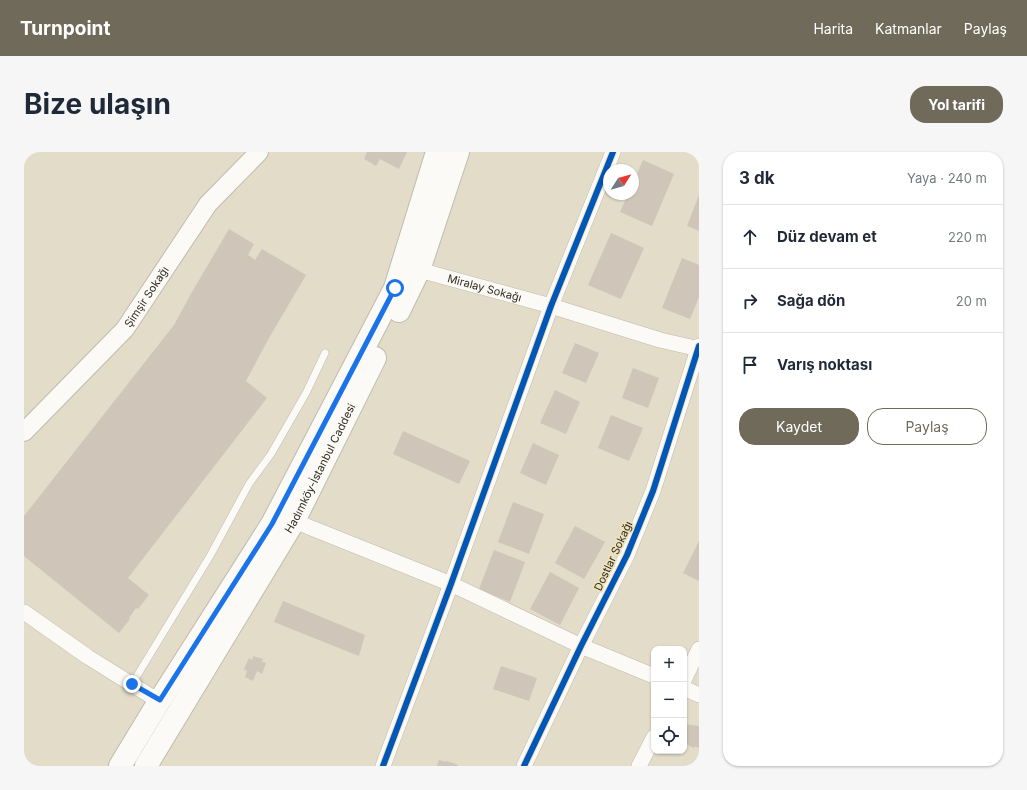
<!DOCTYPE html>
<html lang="tr">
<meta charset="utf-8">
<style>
body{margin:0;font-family:Inter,sans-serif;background:#f6f6f7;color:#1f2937}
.controls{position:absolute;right:12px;bottom:12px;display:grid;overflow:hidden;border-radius:8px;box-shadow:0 1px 3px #0004}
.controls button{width:36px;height:36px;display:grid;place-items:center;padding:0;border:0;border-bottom:1px solid #e0e1e3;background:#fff;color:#1f2937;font:20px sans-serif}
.compass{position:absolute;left:579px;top:12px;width:36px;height:36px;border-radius:50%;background:#fff;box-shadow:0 1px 3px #0004;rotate:53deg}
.stop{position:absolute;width:12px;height:12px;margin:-9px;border:3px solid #1a73e8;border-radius:50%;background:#fff}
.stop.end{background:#1a73e8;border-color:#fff;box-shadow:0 1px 4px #0008}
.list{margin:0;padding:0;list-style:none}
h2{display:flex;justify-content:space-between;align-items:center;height:52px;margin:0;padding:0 16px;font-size:17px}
h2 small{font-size:13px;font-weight:400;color:#747a83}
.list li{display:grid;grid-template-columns:26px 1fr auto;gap:12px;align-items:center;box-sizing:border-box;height:64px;padding:0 16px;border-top:1px solid #e0e1e3}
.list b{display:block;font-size:15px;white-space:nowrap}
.list em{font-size:13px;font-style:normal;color:#747a83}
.actions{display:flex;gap:8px;padding:12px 16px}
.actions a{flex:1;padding:9px 0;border:1px solid #706a5a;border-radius:16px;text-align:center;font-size:14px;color:#706a5a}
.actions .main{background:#706a5a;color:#fff}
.icon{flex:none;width:22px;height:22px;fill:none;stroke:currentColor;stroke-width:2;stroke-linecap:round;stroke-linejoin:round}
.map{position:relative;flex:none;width:675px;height:614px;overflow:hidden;border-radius:16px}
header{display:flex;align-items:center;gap:24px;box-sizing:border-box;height:56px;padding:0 20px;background:#706a5a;color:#fff}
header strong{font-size:19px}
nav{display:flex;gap:22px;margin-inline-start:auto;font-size:14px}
.intro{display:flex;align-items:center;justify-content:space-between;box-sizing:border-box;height:96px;padding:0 24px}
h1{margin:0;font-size:28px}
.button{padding:10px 18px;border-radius:16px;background:#706a5a;color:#fff;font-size:14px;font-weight:700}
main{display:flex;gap:24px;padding:0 24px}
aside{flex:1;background:#fff;border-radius:16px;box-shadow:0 1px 3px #0004}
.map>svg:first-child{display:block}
</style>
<header>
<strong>Turnpoint</strong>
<nav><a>Harita</a><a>Katmanlar</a><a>Paylaş</a></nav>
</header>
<div class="intro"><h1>Bize ulaşın</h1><a class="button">Yol tarifi</a></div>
<main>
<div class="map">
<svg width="675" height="614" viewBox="0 0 675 614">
<rect width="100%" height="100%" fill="#e3dcc8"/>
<path fill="#cfc5b9" d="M343 0H383L375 17 356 7 352 14 340 7Z
M619 8 650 22 628 74 596 60 604 42H609V31Z
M675 43V79L663 74Z
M205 77 230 92 224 103 231 108 238 97 282 123 245 186 222 229 243 246 104 426 125 443 114 457 112 456 105 466 106 467 95 481 0 404V364L150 173 168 140Z
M587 81 620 96 597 147 564 133Z
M658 106 675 113V145L666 167 638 156Z
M551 191 575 201 562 231 538 221Z
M609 216 635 226 624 256 598 246Z
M531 238 556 250 542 282 516 271Z
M587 263 619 276 605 309 574 296Z
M379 279 446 309 435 332 369 302Z
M509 291 535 303 522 333 496 321Z
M489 350 520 362 505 402 474 390Z
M551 374 581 390 560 427 531 411Z
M675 389V429L659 421Z
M470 398 501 410 486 450 455 437Z
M526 420 555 436 536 473 506 457Z
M259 449 341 483 335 504 250 470Z
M229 504 239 507 238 510 242 511 238 522 233 519 229 529 221 525 223 519 220 517 225 506 228 508Z
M477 514 513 526 505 549 469 537Z
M660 572 675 574V596L671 594 670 596 660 591Z
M415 608 422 610 423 609 434 613V614H413Z"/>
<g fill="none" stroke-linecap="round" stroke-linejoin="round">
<defs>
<path id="service" d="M108 532 186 404 225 332 247 302 282 241 301 201"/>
<g id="minor">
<path id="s1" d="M395 118 527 154 636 188 675 197"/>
<path d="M270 369 427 432 557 494 630 524"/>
<path d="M0 460 64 505 125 543 136 548"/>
<path d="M660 528 675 497"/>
<path d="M660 536 675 543"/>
<path d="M359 614 427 432 527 154 589 0"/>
<path d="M500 614 557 494 603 403 629 339 675 194"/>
<path d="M615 614 630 585"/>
</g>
<g id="tertiary">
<path id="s2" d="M0 280 101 177 184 52 235 0"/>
</g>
<g id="primary">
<path d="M375 159 395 118 434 0"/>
<path d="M96 614 136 548 248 372 371 136 413 0"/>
<path id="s3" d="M122 614 270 369 351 206"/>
</g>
</defs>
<use href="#service" stroke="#c1bbac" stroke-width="8"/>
<use href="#minor" stroke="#c1bbac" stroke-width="16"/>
<use href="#tertiary" stroke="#c1bbac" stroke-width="20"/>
<use href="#primary" stroke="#c1bbac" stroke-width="24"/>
<use href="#service" stroke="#fbfaf7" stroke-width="7"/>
<use href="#minor" stroke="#fbfaf7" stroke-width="15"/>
<use href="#tertiary" stroke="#fbfaf7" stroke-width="18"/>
<use href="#primary" stroke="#fbfaf7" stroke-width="22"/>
<defs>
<path id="cycleway" d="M359 614 427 432 527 154 589 0
M500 614 557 494 603 403 629 339 675 194"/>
</defs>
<use href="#cycleway" stroke="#eee1bd" stroke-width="8"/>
<use href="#cycleway" stroke="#0057b8" stroke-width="6"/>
</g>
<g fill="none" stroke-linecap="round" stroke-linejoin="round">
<path stroke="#1a73e8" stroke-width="5" d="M108 532 136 548 248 372 371 136"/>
</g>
<g text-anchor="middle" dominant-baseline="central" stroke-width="3.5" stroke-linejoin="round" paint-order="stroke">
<g font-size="11" fill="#322d1f" stroke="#eee1bd">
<text stroke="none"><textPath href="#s1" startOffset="68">Miralay Sokağı</textPath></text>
<text stroke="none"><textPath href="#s2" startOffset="183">Şimşir Sokağı</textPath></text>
<text stroke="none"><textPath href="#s3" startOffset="345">Hadımköy-İstanbul Caddesi</textPath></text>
<text transform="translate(589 404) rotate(-65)">Dostlar Sokağı</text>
</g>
</g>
</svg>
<div class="controls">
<button>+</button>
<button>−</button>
<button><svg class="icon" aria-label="locate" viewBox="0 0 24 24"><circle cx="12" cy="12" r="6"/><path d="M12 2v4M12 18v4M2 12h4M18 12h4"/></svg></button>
</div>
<svg class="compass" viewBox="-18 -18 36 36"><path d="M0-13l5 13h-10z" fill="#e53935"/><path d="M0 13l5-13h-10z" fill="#747a83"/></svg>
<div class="stop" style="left:371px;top:136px"></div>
<div class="stop end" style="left:108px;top:532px"></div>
</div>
<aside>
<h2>3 dk<small>Yaya · 240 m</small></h2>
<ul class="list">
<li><svg class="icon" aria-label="ahead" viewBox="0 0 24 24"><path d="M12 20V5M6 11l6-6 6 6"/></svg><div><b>Düz devam et</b></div><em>220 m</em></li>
<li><svg class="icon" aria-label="right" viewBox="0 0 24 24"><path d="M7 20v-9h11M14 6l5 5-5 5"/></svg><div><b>Sağa dön</b></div><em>20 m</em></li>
<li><svg class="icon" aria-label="arrive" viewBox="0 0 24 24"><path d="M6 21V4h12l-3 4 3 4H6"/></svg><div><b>Varış noktası</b></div></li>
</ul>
<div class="actions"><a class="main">Kaydet</a><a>Paylaş</a></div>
</aside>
</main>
